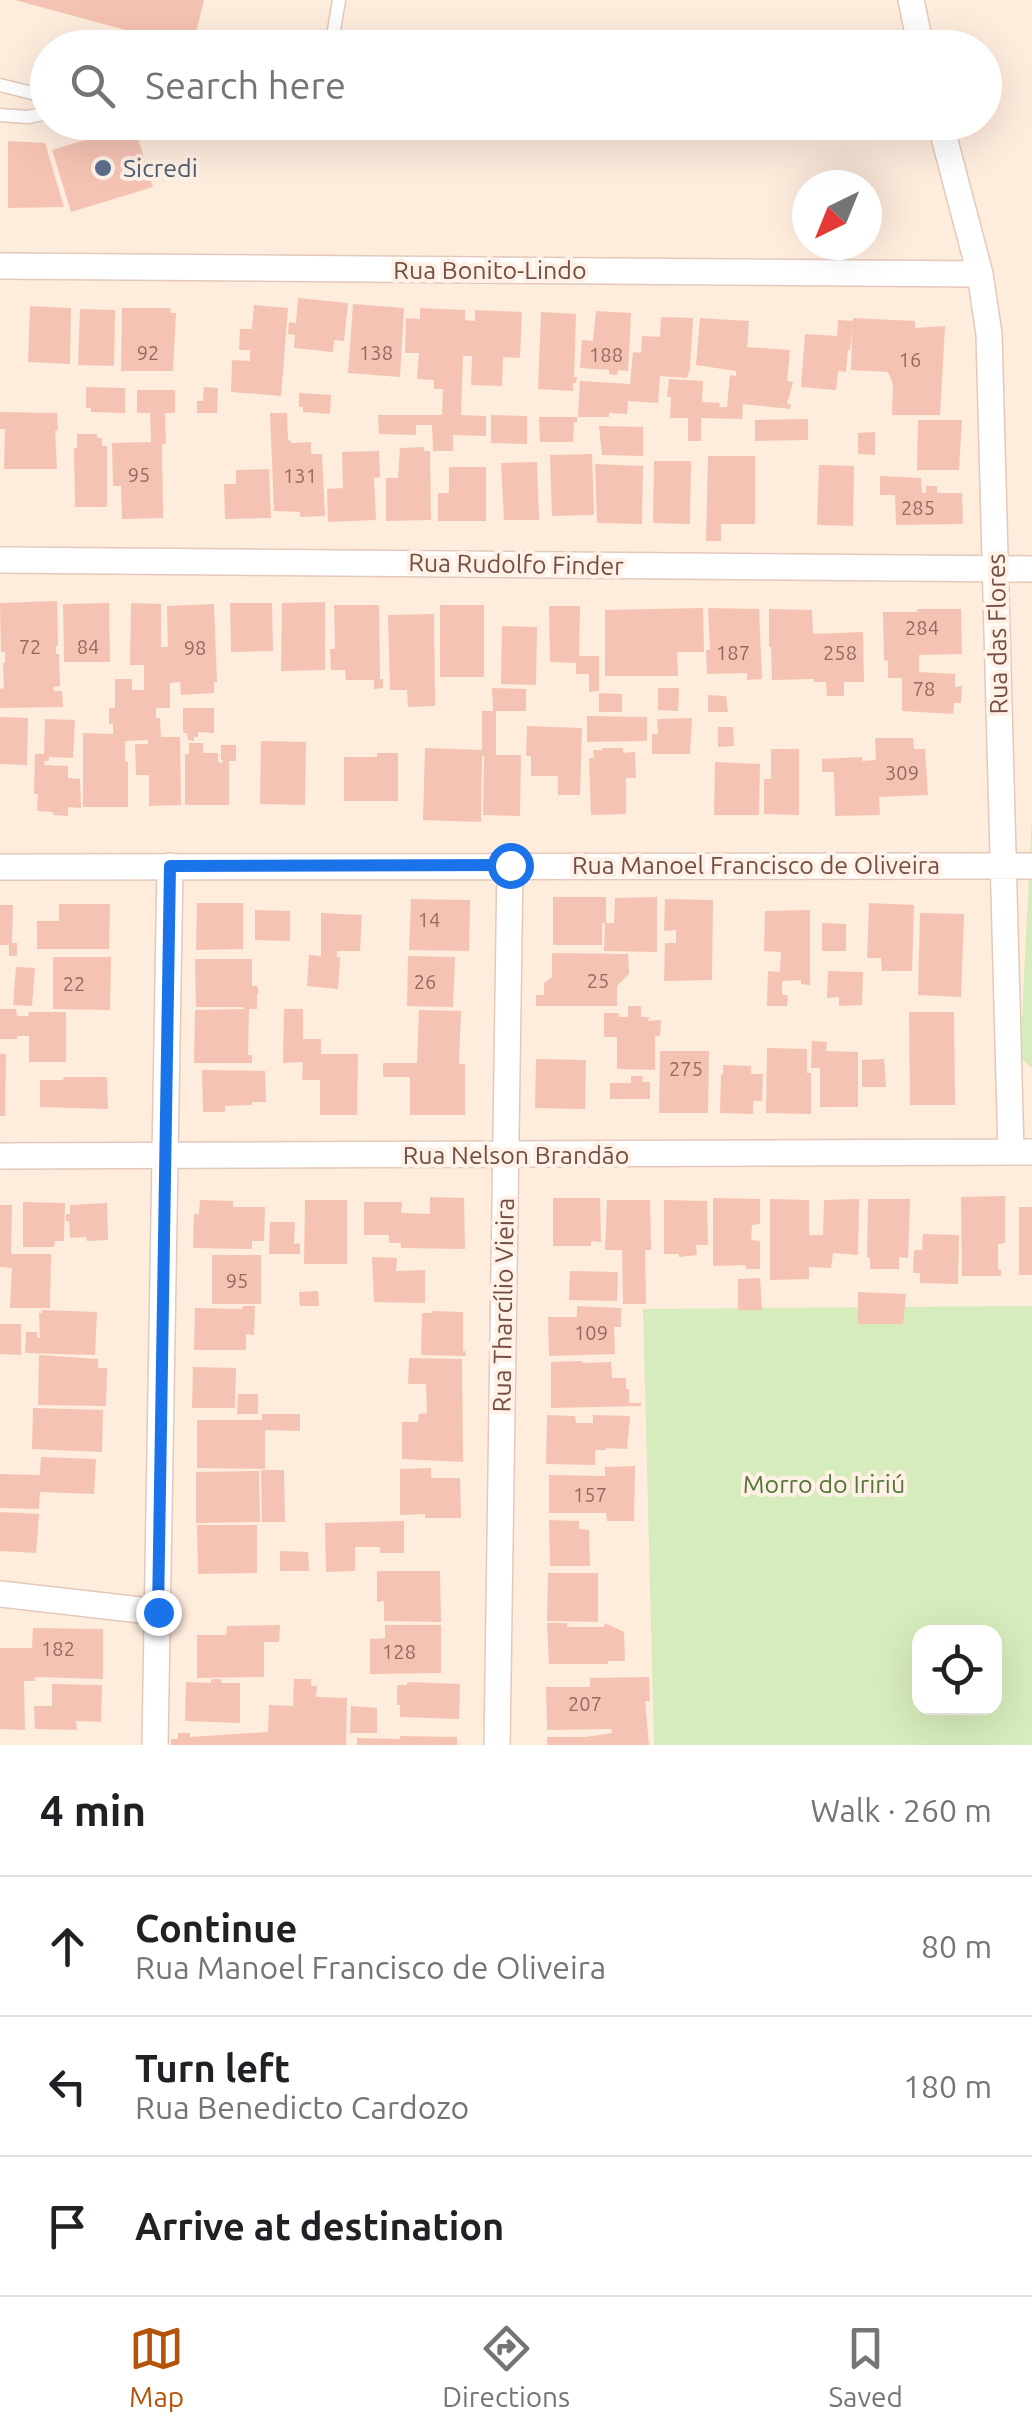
<!DOCTYPE html>
<meta charset="utf-8">
<style>
body{margin:0;font-family:Ubuntu,sans-serif;background:#f6f6f6;color:#202124}
.controls{position:absolute;right:30px;bottom:30px;display:grid;overflow:hidden;border-radius:20px;box-shadow:0 10px 40px #0002}
.controls button{width:90px;height:90px;display:grid;place-items:center;padding:0;border:0;border-bottom:2px solid #e0e0e0;background:#fff;color:#202124;font:50px sans-serif}
.compass{position:absolute;left:792px;top:170px;width:90px;height:90px;border-radius:50%;background:#fff;box-shadow:0 10px 40px #0002;rotate:223deg}
.stop{position:absolute;width:30px;height:30px;margin:-22px;border:8px solid #1a73e8;border-radius:50%;background:#fff}
.stop.end{background:#1a73e8;border-color:#fff;box-shadow:0 2px 10px #0008}
.list{margin:0;padding:0;list-style:none}
h2{display:flex;justify-content:space-between;align-items:center;height:130px;margin:0;padding:0 40px;font-size:42px}
h2 small{font-size:32px;font-weight:400;color:#757577}
.list li{display:grid;grid-template-columns:65px 1fr auto;gap:30px;align-items:center;box-sizing:border-box;height:140px;padding:0 40px;border-top:2px solid #e0e0e0}
.list b{display:block;font-size:38px;white-space:nowrap}
.list p{margin:0;font-size:32px;white-space:nowrap;color:#757577}
.list em{font-size:32px;font-style:normal;color:#757577}
.icon{flex:none;width:55px;height:55px;fill:none;stroke:currentColor;stroke-width:2;stroke-linecap:round;stroke-linejoin:round}
.map{position:relative;flex:none;width:1032px;height:1745px;overflow:hidden}
.search{position:absolute;background:#fff;box-shadow:0 10px 40px #0002;left:30px;right:30px;top:30px;height:110px;display:flex;align-items:center;gap:25px;box-sizing:border-box;padding:0 35px;border-radius:55px;color:#757577;font-size:38px}
.sheet{height:550px;background:#fff}
nav{display:flex;justify-content:space-around;align-items:center;box-sizing:border-box;height:140px;border-top:2px solid #e0e0e0;background:#fff;font-size:28px;color:#757577}
nav a{display:grid;justify-items:center;gap:5px}
nav .on{color:#b45309}
.map>svg:first-child{display:block}
</style>
<div class="map">
<svg width="1032" height="1745" viewBox="0 0 1032 1745">
<rect width="100%" height="100%" fill="#feecdd"/>
<path fill="#d7ecbc" fill-rule="evenodd" d="M1032 817V1068L1020 1057Z
M1032 1306V1745H654L643 1309ZM920 1632H994V1708H920Z"/>
<path fill="#f5c3b3" d="M15 0H204L192 48Z
M134 125 153 187 71 212 52 150Z
M8 141 45 143 64 207 8 208Z
M298 298 348 303 344 341 334 340 333 352 294 348 295 335 288 334 289 322 296 323Z
M353 304 404 308 400 377 348 373Z
M254 305 288 308 281 396 231 392 232 360 250 361V350H239L240 329H252Z
M30 306 71 308 70 364 28 362Z
M122 308H170L171 313H176L173 371H121Z
M420 308 465 310V320L475 321V310L522 312 520 358 503 357 502 386 471 385 472 356H463L461 415 486 416V436L453 435V451H433L432 425H416V435L379 434 378 415H442L443 389H434V380L417 379 419 353H405L406 318 420 319Z
M80 309 115 310 114 366 78 365Z
M596 311 631 313 628 371 618 370 617 375 609 374V370L580 368 582 340 593 341Z
M541 312 576 314 574 377H577L576 383H573V391L538 389Z
M661 317 693 318 690 369 687 378 660 376 658 403 628 401 627 414 609 413V417H578L580 381 630 384 633 352 641 353 642 336 660 337Z
M700 318 749 321 747 347 790 350 787 381 793 382 787 404H791L790 409 743 404 742 419 701 418V441H688V418H670L671 397H667L669 379 703 381 702 402 720 403 719 407H727L730 375 736 376V371L696 365Z
M853 318 915 321V328L945 326 940 415H892L893 384 888 372 851 370 852 330 850 350H848L846 372 838 371 836 390 801 387 805 334 837 336 838 320 853 321Z
M86 387 125 388V413L91 412V408H86Z
M204 387 218 388 217 413H197V401H203Z
M137 390H175V413H165L166 444H162L163 518 122 519 121 486H113L112 443 151 442 150 413H137Z
M299 393 331 395 330 414 303 412V407H299Z
M0 412 57 413 58 430 55 431 57 469H4L5 429H0Z
M270 413H287L288 439 292 443 311 442V454H322L325 516 300 517V512L274 511Z
M491 415 527 416V444L491 443Z
M539 417H577V422H574L573 442H540Z
M808 419V440L755 441V420Z
M918 420H962L959 470H917Z
M599 426 643 427V456L602 455Z
M875 432V455L858 454V433Z
M77 434H97V438H102V446H107V507H75L74 448H77Z
M424 447V451H430L431 520 386 521V478H398L400 448Z
M379 451 380 477 374 478 376 520 328 522 327 489 343 488 342 452Z
M592 454 594 515 552 516 550 455Z
M708 456H755V524H721V541H706Z
M654 461H691L690 524 653 523Z
M537 462 539 520H504L501 463Z
M595 464 643 466 642 524 597 523Z
M819 465 854 466 853 526 817 525Z
M449 467H486V521H438V493H449Z
M269 469 271 518 225 519 224 484H236V470Z
M880 476 921 478 922 493H926V486H937V493H962L963 524 896 525 895 495H880Z
M57 601 58 646H56V654H59L60 686 53 687 54 691H62L63 707 0 708V689L4 688 3 663H5V652H1L0 603Z
M325 602V670L281 671 282 603Z
M109 603 110 662H64L63 604Z
M131 603 161 604V647H168L167 606 214 604 217 682H214V693L181 695 180 682 170 683V708H156V718H160L161 737H180L181 805 149 806V775H136L135 744H148V740L125 741V762H128V807H83V733L113 734V723L109 724V708H115V679H132V690H144V665H130Z
M230 603H272L273 651 231 652Z
M334 605H379L380 679H383V688L374 689V680H346L345 670H331L330 649H335Z
M440 605H484V677H440Z
M549 606H580L579 656H599V691L589 692V674H576V663L550 662Z
M703 608 704 652H677L678 676H605V610Z
M708 608 759 609 762 679 747 680V673L707 674 706 650H710Z
M769 609 812 610 813 634 863 632 864 682H844V696H827L826 682H814V679L772 680 771 647H769Z
M917 609H961L962 654 919 655V672L955 674V687L962 686 961 703H954L953 714 902 711V678H888V661L884 660 883 612H917Z
M434 614 435 706 408 707 407 690H390L388 615Z
M502 626 537 627 536 685 501 684Z
M492 688 526 689V711H496V755H521L520 816 483 815 484 756H482L481 822 423 820 425 748 482 750V711H493Z
M658 688H679L678 711 658 710Z
M599 693 622 694V712H599Z
M708 695 726 696 728 712H708Z
M183 708H214V733L198 732V737H194V741L188 740 187 733H183Z
M587 716 647 717V741L587 742Z
M0 717 28 718 27 765 0 764Z
M692 718 690 754H652V734H658L657 719Z
M45 719 75 720 73 758 49 757V761H45L44 765 68 766V778L80 779 81 808 68 807V816L53 815V812L37 811 38 794H34L35 754H44Z
M527 726 582 728 580 795H558V776H531V756H526Z
M718 727H733L734 746 718 747Z
M875 738H913L914 749H925L928 795 879 797 880 815 835 816 834 772H822V759L862 757V761L876 760Z
M261 741 306 742 305 805 260 804Z
M189 743H203V753H218V762L223 763V760H221V745H236V761H229V805H185V754H189Z
M602 748H623V753L635 752 636 778H626V814L591 815 589 758H594L593 750H602Z
M771 749H799V815L764 814V779H771Z
M377 753H398V801H344V757H377Z
M715 762 760 764 759 815H714Z
M553 897H606V923H614L615 898 657 897V952L604 951 605 923H602V945H553Z
M411 899 470 900 469 951 409 950Z
M665 899 713 900 712 980 664 981 665 943H676V930L664 931Z
M197 903H243V949L196 950Z
M869 903 914 905 912 971H882L881 958H867Z
M59 904H110L109 949H37V921H59Z
M0 905H13L12 943H17V956H9V945H0Z
M255 910 290 911V941L255 940Z
M810 910V985L801 984V980L782 981V995H788L787 1006H767L768 971 780 972 781 952 764 951 765 911Z
M321 913 362 915 360 951H337V957H340L338 989 307 986 309 955 321 956Z
M920 913 964 914 961 997 918 995Z
M822 923 846 924V951H822Z
M552 953 628 954 629 974 617 986V1006H536V995H544V983L552 977Z
M408 956 455 957 453 1007 407 1006Z
M53 957H111L110 1010 53 1009Z
M195 959H252V986H257L259 993H257V1009H249L248 1055H252V1063H194L195 1010 244 1009 243 1007H196Z
M16 967 35 968 32 1006 13 1005Z
M828 971 863 972 862 1005 839 1006V997L827 998Z
M628 1006H641V1017H649L648 1021 661 1020 660 1036H655V1070L617 1069V1037H604V1013H619V1017H628Z
M0 1009H16L17 1016H29L28 1012H66V1062H29V1036H17V1039H0Z
M284 1009H303V1039H321V1054H358L357 1115H320V1080H302L303 1062 283 1063Z
M419 1010 461 1011 459 1064H465V1115H410V1077H383V1063H417Z
M909 1012H954L955 1105H910Z
M812 1041 827 1042 826 1051 858 1052V1107H820V1068H811Z
M767 1048 807 1049V1073H811V1114L766 1113Z
M660 1051H709L708 1113H659Z
M0 1054H6L5 1116H0Z
M536 1059 586 1060 585 1109 535 1108Z
M884 1059 886 1087H862V1060Z
M723 1065 751 1066V1074H763L762 1101H753V1114L720 1113 721 1074H723Z
M202 1070 265 1071 266 1102H252V1105L225 1106V1112H203Z
M631 1076H643L642 1082H650V1099H610V1083H631Z
M64 1077H107L108 1109 40 1107V1080H63Z
M1005 1196V1243L998 1244V1269L1001 1270V1276H962L961 1197Z
M430 1197 464 1198 465 1249 401 1248V1243H389V1235H364V1202H402L401 1213 430 1214Z
M553 1198H600L601 1242 591 1241V1246H553Z
M713 1198 760 1199V1224L752 1225 751 1240 760 1241V1269H746L745 1265 713 1266Z
M770 1199 809 1200V1235H823L824 1200 859 1199 858 1255 833 1253 831 1268 809 1267V1279L770 1280Z
M868 1199H910L908 1258 899 1257V1269H870V1258L867 1257Z
M200 1200 233 1201V1207H265L264 1241H252V1249L193 1248 194 1214H199Z
M305 1200H347V1264H304Z
M607 1200H650L651 1250H645L646 1304H623L622 1250H605Z
M664 1200 707 1201 708 1245H696L697 1255 679 1257V1254H664Z
M23 1202 65 1203 64 1241H55L54 1247H23Z
M107 1203 108 1240 87 1241 86 1237 70 1238 69 1221H66V1214H70V1205Z
M0 1205H12L11 1254H51L50 1308H10L12 1268 0 1267Z
M1019 1207H1032V1275H1019Z
M270 1222H295L294 1244 300 1243V1254H269Z
M923 1234 959 1235 958 1284 920 1283V1273H913L914 1250H922Z
M212 1255H261V1304H212Z
M372 1257 397 1258 396 1271 425 1270V1303L374 1302Z
M570 1271 618 1272 617 1301 569 1300Z
M760 1278 762 1310H738V1279Z
M318 1291 319 1306H300L299 1292Z
M858 1292 906 1294 903 1324H858Z
M243 1306H255L254 1335 246 1334V1350H194L195 1308 242 1309Z
M577 1306 621 1308V1327H614L615 1354 549 1356 548 1317H577Z
M42 1310 97 1312 95 1355 25 1353 26 1332H37V1338H40L39 1313H42Z
M432 1311 463 1312V1351H465L466 1356 421 1355 422 1313H432Z
M0 1324H21V1355L0 1354Z
M39 1355 98 1359V1368H107L106 1406 38 1405Z
M409 1358 462 1359 463 1462 402 1459V1422H418L419 1414 427 1413 426 1384H408Z
M582 1361V1363L611 1362 612 1378H626V1389H629V1403H641V1406L551 1408V1362Z
M193 1367 236 1368 235 1408H192Z
M238 1394H258V1414H237Z
M33 1408 103 1410 102 1452 32 1449Z
M262 1414H300V1431L265 1430V1469L197 1468V1420H262Z
M547 1415 575 1416 576 1423H593V1415L630 1416 627 1449 606 1448V1450H595V1465L546 1464Z
M41 1457 96 1459 94 1494 40 1492 39 1509 0 1508V1474L40 1475Z
M635 1466 634 1521H607L606 1513H549V1475L605 1476V1467Z
M431 1468V1478H460L461 1518H425V1514L400 1515V1469Z
M261 1470H284L285 1522H262Z
M259 1471 260 1522 196 1523V1472Z
M0 1512 39 1514 36 1553 0 1551Z
M549 1520 579 1521V1529L589 1530 590 1566H550Z
M404 1521V1553H380V1547H355V1571L326 1572 325 1523Z
M197 1525H257V1573L198 1574Z
M280 1551 308 1552 309 1571H280Z
M377 1571H440L441 1622 384 1621V1601L377 1602Z
M548 1573H598V1622L547 1621Z
M547 1623H567V1627H604L605 1623 624 1632 625 1661H608V1664H549Z
M280 1625 279 1642H264V1677L197 1678V1635H226L227 1626Z
M385 1625H441V1673L370 1674V1639L385 1638Z
M33 1628 103 1629V1679L35 1677V1681H24L25 1730 0 1729V1648H32Z
M649 1677 650 1701H645L649 1745H547V1737H585L612 1733 611 1729 547 1730 546 1687H590V1678Z
M211 1679H221V1683H240V1723L185 1721 186 1682 211 1683Z
M294 1679H311V1686H317L316 1697 347 1698 346 1745H171V1739H178V1733H190V1737L268 1732 269 1705 293 1706Z
M407 1682 460 1684 459 1719 400 1717V1705H397V1685H407Z
M52 1684 102 1685 101 1722 76 1721 77 1730 35 1729 34 1706H52Z
M351 1706 377 1708V1733H350Z
M400 1736 457 1737V1745H357V1738L400 1739Z"/>
<g fill="none" stroke-linecap="round" stroke-linejoin="round">
<defs>
<path id="lane" d="M331 48 339 0
M0 85 48 97
M0 115 28 117 48 113"/>
<path id="street" d="M911 0 921 48
M940 122 980 274 989 334 1011 1152
M0 266 980 274
M0 560 1032 569
M0 867 1032 866
M0 1156 1032 1152
M0 1594 158 1612
M155 1745 170 866
M497 1745 510 865"/>
</defs>
<use href="#lane" stroke="#e4c8bc" stroke-width="15"/>
<use href="#street" stroke="#e4c8bc" stroke-width="28"/>
<use href="#lane" stroke="#fff" stroke-width="12"/>
<use href="#street" stroke="#fff" stroke-width="25"/>
</g>
<g fill="none" stroke-linecap="round" stroke-linejoin="round">
<path stroke="#1a73e8" stroke-width="12" d="M158 1612 170 866 510 865"/>
</g>
<circle fill="#5c6f8a" stroke="#fff1e5" stroke-width="4" cx="103" cy="168" r="10"/>
<g text-anchor="middle" dominant-baseline="central" stroke-width="8" stroke-linejoin="round" paint-order="stroke">
<g font-size="20" fill="#956b60">
<text x="148" y="352">92</text>
<text x="376" y="352">138</text>
<text x="606" y="354">188</text>
<text x="910" y="359">16</text>
<text x="139" y="474">95</text>
<text x="300" y="475">131</text>
<text x="918" y="507">285</text>
<text x="922" y="627">284</text>
<text x="30" y="646">72</text>
<text x="88" y="646">84</text>
<text x="195" y="647">98</text>
<text x="733" y="652">187</text>
<text x="840" y="652">258</text>
<text x="924" y="688">78</text>
<text x="902" y="772">309</text>
<text x="429" y="919">14</text>
<text x="598" y="980">25</text>
<text x="425" y="981">26</text>
<text x="74" y="983">22</text>
<text x="686" y="1068">275</text>
<text x="237" y="1280">95</text>
<text x="591" y="1332">109</text>
<text x="590" y="1494">157</text>
<text x="58" y="1648">182</text>
<text x="399" y="1651">128</text>
<text x="585" y="1703">207</text>
</g>
<g font-size="25" fill="#4e5e75" stroke="#fff1e5" text-anchor="start">
<text x="123" y="168">Sicredi</text>
</g>
<g font-size="25" fill="#754e45" stroke="#fff1e5">
<text x="490" y="270">Rua Bonito-Lindo</text>
<text transform="translate(516 564) rotate(1)">Rua Rudolfo Finder</text>
<text transform="translate(997 634) rotate(-91)">Rua das Flores</text>
<text x="756" y="865">Rua Manoel Francisco de Oliveira</text>
<text x="516" y="1155">Rua Nelson Brandão</text>
<text transform="translate(503 1305) rotate(-89)">Rua Tharcílio Vieira</text>
</g>
<g font-size="25" fill="#55763a" stroke="#fff1e5">
<text x="824" y="1484">Morro do Iririú</text>
</g>
</g>
</svg>
<div class="controls">
<button><svg class="icon" aria-label="locate" viewBox="0 0 24 24"><circle cx="12" cy="12" r="6"/><path d="M12 2v4M12 18v4M2 12h4M18 12h4"/></svg></button>
</div>
<svg class="compass" viewBox="-18 -18 36 36"><path d="M0-13l5 13h-10z" fill="#e53935"/><path d="M0 13l5-13h-10z" fill="#757577"/></svg>
<div class="stop" style="left:510px;top:865px"></div>
<div class="stop end" style="left:158px;top:1612px"></div>
<div class="search"><svg class="icon" aria-label="search" viewBox="0 0 24 24"><circle cx="10" cy="10" r="6"/><path d="M15 15l6 6"/></svg>Search here</div>
</div>
<section class="sheet">
<h2>4 min<small>Walk · 260 m</small></h2>
<ul class="list">
<li><svg class="icon" aria-label="ahead" viewBox="0 0 24 24"><path d="M12 20V5M6 11l6-6 6 6"/></svg><div><b>Continue</b><p>Rua Manoel Francisco de Oliveira</p></div><em>80 m</em></li>
<li><svg class="icon" aria-label="left" viewBox="0 0 24 24"><path d="M17 20v-9H6M10 6l-5 5 5 5"/></svg><div><b>Turn left</b><p>Rua Benedicto Cardozo</p></div><em>180 m</em></li>
<li><svg class="icon" aria-label="arrive" viewBox="0 0 24 24"><path d="M6 21V4h12l-3 4 3 4H6"/></svg><div><b>Arrive at destination</b></div></li>
</ul>
</section>
<nav>
<a class="on"><svg class="icon" aria-label="map" viewBox="0 0 24 24"><path d="M3 6l6-2 6 2 6-2v14l-6 2-6-2-6 2zM9 4v14M15 6v14"/></svg>Map</a>
<a><svg class="icon" aria-label="directions" viewBox="0 0 24 24"><path d="M12 3l9 9-9 9-9-9zM9 14v-3h6M13 9l2 2-2 2"/></svg>Directions</a>
<a><svg class="icon" aria-label="saved" viewBox="0 0 24 24"><path d="M7 4h10v16l-5-4-5 4z"/></svg>Saved</a>
</nav>
